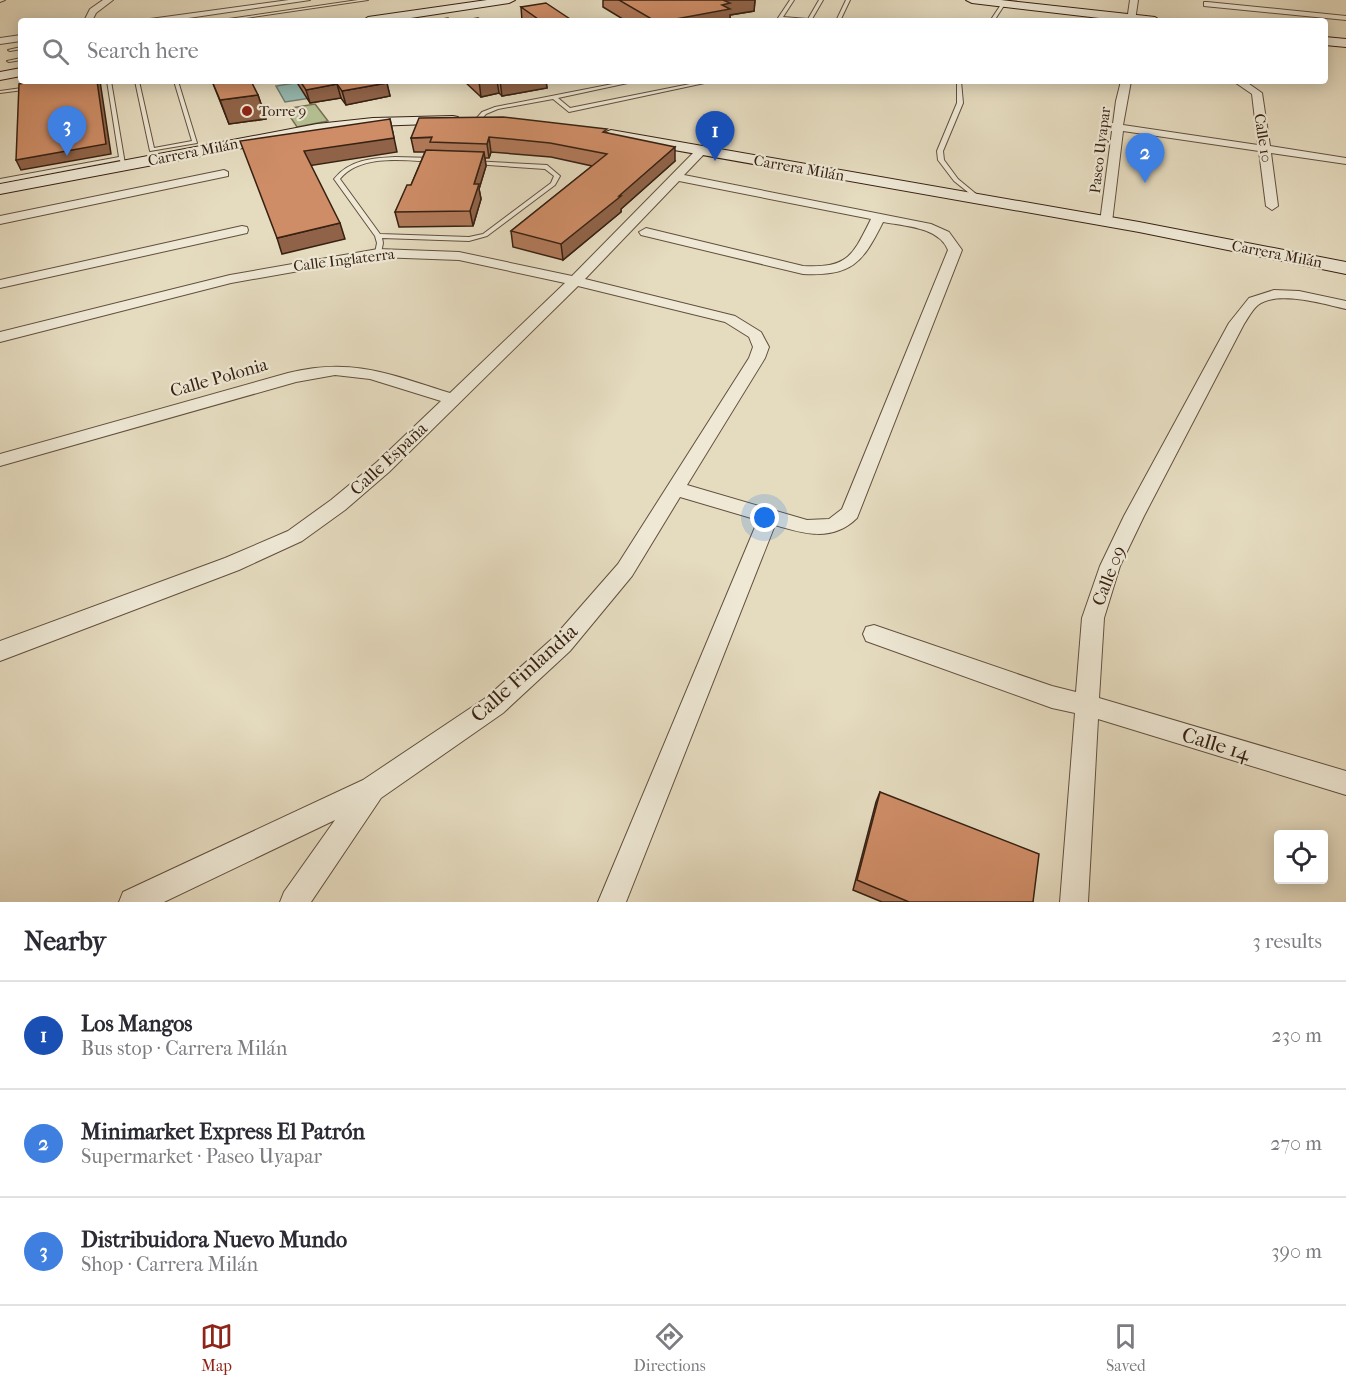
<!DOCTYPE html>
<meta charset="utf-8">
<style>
body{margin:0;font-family:"IM FELL French Canon",serif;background:#f7f7f7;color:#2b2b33}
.controls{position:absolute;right:18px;bottom:18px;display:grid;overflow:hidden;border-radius:6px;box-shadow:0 3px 15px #0003}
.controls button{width:54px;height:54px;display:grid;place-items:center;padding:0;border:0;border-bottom:2px solid #e1e1e2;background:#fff;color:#2b2b33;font:30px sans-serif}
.you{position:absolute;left:765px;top:518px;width:21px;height:21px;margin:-15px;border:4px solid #fff;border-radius:50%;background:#1a73e8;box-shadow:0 0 0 9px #1a73e833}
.badge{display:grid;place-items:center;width:39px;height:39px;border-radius:50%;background:#8f2418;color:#fff;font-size:20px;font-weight:700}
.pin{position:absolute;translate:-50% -50px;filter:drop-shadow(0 2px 3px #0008)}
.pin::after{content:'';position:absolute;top:32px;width:21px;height:18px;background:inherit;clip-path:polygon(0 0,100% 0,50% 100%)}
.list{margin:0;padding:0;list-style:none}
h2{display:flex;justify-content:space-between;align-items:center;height:78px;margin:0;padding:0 24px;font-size:26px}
h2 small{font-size:20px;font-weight:400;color:#7c7c81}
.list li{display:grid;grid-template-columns:39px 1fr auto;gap:18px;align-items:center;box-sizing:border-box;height:108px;padding:0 24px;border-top:2px solid #e1e1e2}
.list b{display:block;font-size:22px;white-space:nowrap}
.list p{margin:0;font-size:20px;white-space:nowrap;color:#7c7c81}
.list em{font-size:20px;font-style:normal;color:#7c7c81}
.icon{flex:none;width:33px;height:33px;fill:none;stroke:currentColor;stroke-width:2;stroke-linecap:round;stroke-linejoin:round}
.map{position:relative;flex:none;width:1346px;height:902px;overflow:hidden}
.search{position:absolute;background:#fff;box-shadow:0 3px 15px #0003;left:18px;right:18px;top:18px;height:66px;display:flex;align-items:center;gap:15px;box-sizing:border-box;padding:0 21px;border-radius:6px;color:#7c7c81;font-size:22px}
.sheet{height:402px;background:#fff}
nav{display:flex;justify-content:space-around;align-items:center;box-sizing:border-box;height:84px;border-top:2px solid #e1e1e2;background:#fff;font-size:16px;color:#7c7c81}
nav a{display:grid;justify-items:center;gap:3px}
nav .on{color:#8f2418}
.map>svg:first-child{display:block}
</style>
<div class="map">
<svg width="1346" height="902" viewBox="0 0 1346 902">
<rect width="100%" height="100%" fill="#e5dbbf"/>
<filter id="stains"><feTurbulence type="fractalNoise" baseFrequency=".00333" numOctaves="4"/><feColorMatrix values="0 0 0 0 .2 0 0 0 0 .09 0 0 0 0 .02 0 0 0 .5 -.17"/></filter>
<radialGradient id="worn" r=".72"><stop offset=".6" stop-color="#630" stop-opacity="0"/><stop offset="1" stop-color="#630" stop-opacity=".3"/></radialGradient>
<path fill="#b4c092" stroke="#767052" stroke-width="1.5" d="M315 104 328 121 297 127 285 109Z"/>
<path fill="#96bbb3" stroke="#707d73" stroke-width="1.5" d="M301 82 311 98 285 102 276 86Z"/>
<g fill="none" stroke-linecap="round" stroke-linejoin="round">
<defs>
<path id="lane" d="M358 0H368L226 21H215Z
M790 0H794L783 17 808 19 819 0H823L812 19 819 21 781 19 780 21H776Z
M846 0H850L840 21H836Z
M1002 3 1005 4 994 21H990Z
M478 18 482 21H464Z
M21 47V49L10 51 8 50Z
M21 58V60L9 62 7 61Z
M107 81H111L125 164H121L120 160 0 183V179L119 157Z
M135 81H139L154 148 192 141 174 81H178L197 143 150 151Z
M628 81H637L558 98 570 108 705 81H714L569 112 553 99 498 109 486 114 480 121 475 120 482 112 495 107Z
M957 81H961L963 103 943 151 944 160 958 179 981 198V200L979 201 954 181 938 160 937 151 957 103Z
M29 87H31V89L0 93V91Z
M395 157 433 158 436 160 433 162C404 160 360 154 340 179L380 234 469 237 483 234 551 183 554 176 545 169 474 164 472 163V161L547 165 560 176 555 185 487 236 469 241 382 238 383 243 381 253 378 255 375 253 377 243 375 236 334 179C349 160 372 158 395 157Z"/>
<path id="street" d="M0 0H5L0 2Z
M103 0H113L96 13 92 21H84L90 9Z
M289 0H310L168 21H146L150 19Z
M1130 0H1138L1135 21H1127Z
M1207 2 1346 16V20L1204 6V2Z
M21 35V41L0 44V38Z
M1121 81H1131L1123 125 1258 145 1252 94 1233 81H1245L1262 93 1270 146 1346 158V164L1271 153 1278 206 1272 210 1266 206 1259 151 1123 131 1112 222 1111 225H1101L1100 222 1116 101Z
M701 148 707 151 684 175 931 224 949 232 962 250 857 518C833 542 804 534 775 525L626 902H598L758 520 680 497 632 576 570 651 503 713 381 798 311 902H280L284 892 335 820 164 902H119L123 892 363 780 487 697 554 637 618 564 749 358 753 347 749 337 725 322 578 286 389 472 345 510 302 541 239 570 0 661V641L225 558 288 531 331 500 377 462 441 401 370 379 335 375 296 382 0 466V454L288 373C352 357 389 374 450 393L565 283 459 260 378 257 231 283 0 342V332L230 275 378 249 459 252 572 276 697 149ZM679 181 871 219C852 257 848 268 803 266L646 228 639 232 641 235 803 274C852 276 862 264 883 222 904 226 939 227 948 250L842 509 829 519 807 520 687 485 765 358 769 347 761 332 735 316 585 279Z
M224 170 228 172V176L0 224V216Z
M242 226 247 227 248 230 247 233 0 288V280Z
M1274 290 1299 291 1346 301V309C1324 304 1277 290 1258 305 1252 310 1248 318 1244 324L1144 516 1120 566 1104 618 1099 698 1346 771V795L1098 719 1088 902H1060L1075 713 1052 708 866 641 863 634 866 627 874 625 1052 686 1076 692 1082 618 1100 566 1124 516 1229 323 1249 298Z"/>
<path id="secondary" d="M487 0H515L509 3 391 21H362L368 17Z
M966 0H1001L1155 17 1161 21H1125L972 3Z
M1325 37 1346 39V47L1325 45Z
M21 68V76L0 80V72Z
M453 116 458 117 460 120 458 123 373 126 317 134 0 194V184L317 124 373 118Z
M611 130 1139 222 1346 262V274L1139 232 606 138 603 135 606 132Z"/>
</defs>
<use href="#lane" stroke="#62503e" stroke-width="2"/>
<use href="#street" stroke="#62503e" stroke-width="2"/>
<use href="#secondary" stroke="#372113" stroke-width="2"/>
<use href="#lane" fill="#eee8d5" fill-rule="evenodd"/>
<use href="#street" fill="#eee8d5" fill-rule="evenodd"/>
<use href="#secondary" fill="#eee8d5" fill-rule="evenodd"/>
</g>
<path fill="#b17959" stroke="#372113" stroke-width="1.5" d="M603 0H755L754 11 730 15V21H626L603 7Z
M521 7 573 21H522Z
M212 81 258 95 266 119 229 124Z
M296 81H386L390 96 346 105 341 98 310 103Z
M464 81H546L547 88 502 96 499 93 481 97Z
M607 133 675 161 621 209V212L563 260 513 247 511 231 592 166 551 157 491 152 489 158H485L486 166 479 189 481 199 473 226 399 227 395 212 411 185 425 152H414L411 138Z
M880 792 1033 902H882L853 890 876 802Z"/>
<path fill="#906348" stroke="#372113" stroke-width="1.5" d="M722 0H755L754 11 730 15V21H665Z
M97 81H100L111 154 21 170 16 160Z
M479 81H497L499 93 481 97Z
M500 81H546L547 88 502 96Z
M387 83 390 96 346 105 342 91Z
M337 84 341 98 310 103 306 90Z
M258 95 266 119 229 124 220 100Z
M390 119 397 152 308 166 304 151Z
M489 137 491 152 489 158 487 144Z
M675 147V161L621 209V212L563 260 561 244Z
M484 152 486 166 479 189 481 199 473 226 470 211 474 184Z
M340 223 345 239 282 254 277 238Z"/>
<path fill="#ce8d67" stroke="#372113" stroke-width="1.5" d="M619 0H723L730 3 722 5 730 9 665 21H655Z
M546 3 573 21H541L521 7Z
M448 18 451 21H429Z
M37 81H97L106 144 16 160 19 84Z
M212 81H251L258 95 220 100Z
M300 81H386L387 83 342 91 337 84 306 90Z
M503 117 607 129 603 132 675 147 619 196H621L561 244 511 231 607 154 550 143 489 137 487 144 430 142 432 137 411 138 419 118Z
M390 119 394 138 304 151 340 223 277 238 240 141Z
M426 150 484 152 474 184H479L470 211 395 212 407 185H411Z
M880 792 1039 854 1033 902H909L857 880Z"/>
<circle fill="#8f2418" stroke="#eee8d5" stroke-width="2" cx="247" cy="111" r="6"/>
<g text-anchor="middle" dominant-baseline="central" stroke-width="4.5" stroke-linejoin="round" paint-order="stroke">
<g font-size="15" fill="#372113" stroke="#eee8d5" text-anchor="start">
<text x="259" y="111">Torre 9</text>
</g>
<g font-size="15" fill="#372113" stroke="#eee8d5">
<text transform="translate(1263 138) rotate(81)">Calle 10</text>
<text transform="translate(1100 150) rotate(-83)">Paseo Uyapar</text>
<text transform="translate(193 152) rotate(-11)">Carrera Milán</text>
<text transform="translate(799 168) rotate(10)">Carrera Milán</text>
<text transform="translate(1277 254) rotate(11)">Carrera Milán</text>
<text transform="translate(344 260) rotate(-7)">Calle Inglaterra</text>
</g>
<g font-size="18" fill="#372113" stroke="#eee8d5">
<text transform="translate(219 378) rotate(-16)">Calle Polonia</text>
<text transform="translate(389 459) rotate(-43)">Calle España</text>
<text transform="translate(1109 576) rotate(-69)">Calle 09</text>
</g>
<g font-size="21" fill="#372113" stroke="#eee8d5">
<text transform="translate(524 673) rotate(-42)">Calle Finlandia</text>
<text transform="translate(1216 744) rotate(17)">Calle 14</text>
</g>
</g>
<rect width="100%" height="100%" filter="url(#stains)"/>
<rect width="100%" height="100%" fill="url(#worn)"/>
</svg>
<div class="controls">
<button><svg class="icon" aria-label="locate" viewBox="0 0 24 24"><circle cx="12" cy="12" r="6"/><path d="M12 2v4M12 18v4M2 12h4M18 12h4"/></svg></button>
</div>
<div class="you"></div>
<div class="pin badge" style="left:715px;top:161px;background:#1a4fb4">1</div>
<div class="pin badge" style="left:1145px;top:183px;background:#3f7fe0">2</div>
<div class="pin badge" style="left:67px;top:156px;background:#3f7fe0">3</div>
<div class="search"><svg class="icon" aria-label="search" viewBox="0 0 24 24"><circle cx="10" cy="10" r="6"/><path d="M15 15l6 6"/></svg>Search here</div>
</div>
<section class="sheet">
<h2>Nearby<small>3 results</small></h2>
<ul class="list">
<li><span class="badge" style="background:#1a4fb4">1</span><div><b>Los Mangos</b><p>Bus stop · Carrera Milán</p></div><em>230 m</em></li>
<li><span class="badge" style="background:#3f7fe0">2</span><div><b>Minimarket Express El Patrón</b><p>Supermarket · Paseo Uyapar</p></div><em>270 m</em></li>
<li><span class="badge" style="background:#3f7fe0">3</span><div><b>Distribuidora Nuevo Mundo</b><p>Shop · Carrera Milán</p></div><em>390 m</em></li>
</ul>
</section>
<nav>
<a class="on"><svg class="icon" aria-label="map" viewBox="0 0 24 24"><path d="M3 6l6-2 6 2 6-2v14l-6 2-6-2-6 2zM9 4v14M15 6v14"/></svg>Map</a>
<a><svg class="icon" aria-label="directions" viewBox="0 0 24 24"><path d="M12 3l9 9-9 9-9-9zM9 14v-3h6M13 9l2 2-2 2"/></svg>Directions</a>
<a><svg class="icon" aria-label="saved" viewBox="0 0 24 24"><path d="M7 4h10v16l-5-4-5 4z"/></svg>Saved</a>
</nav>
